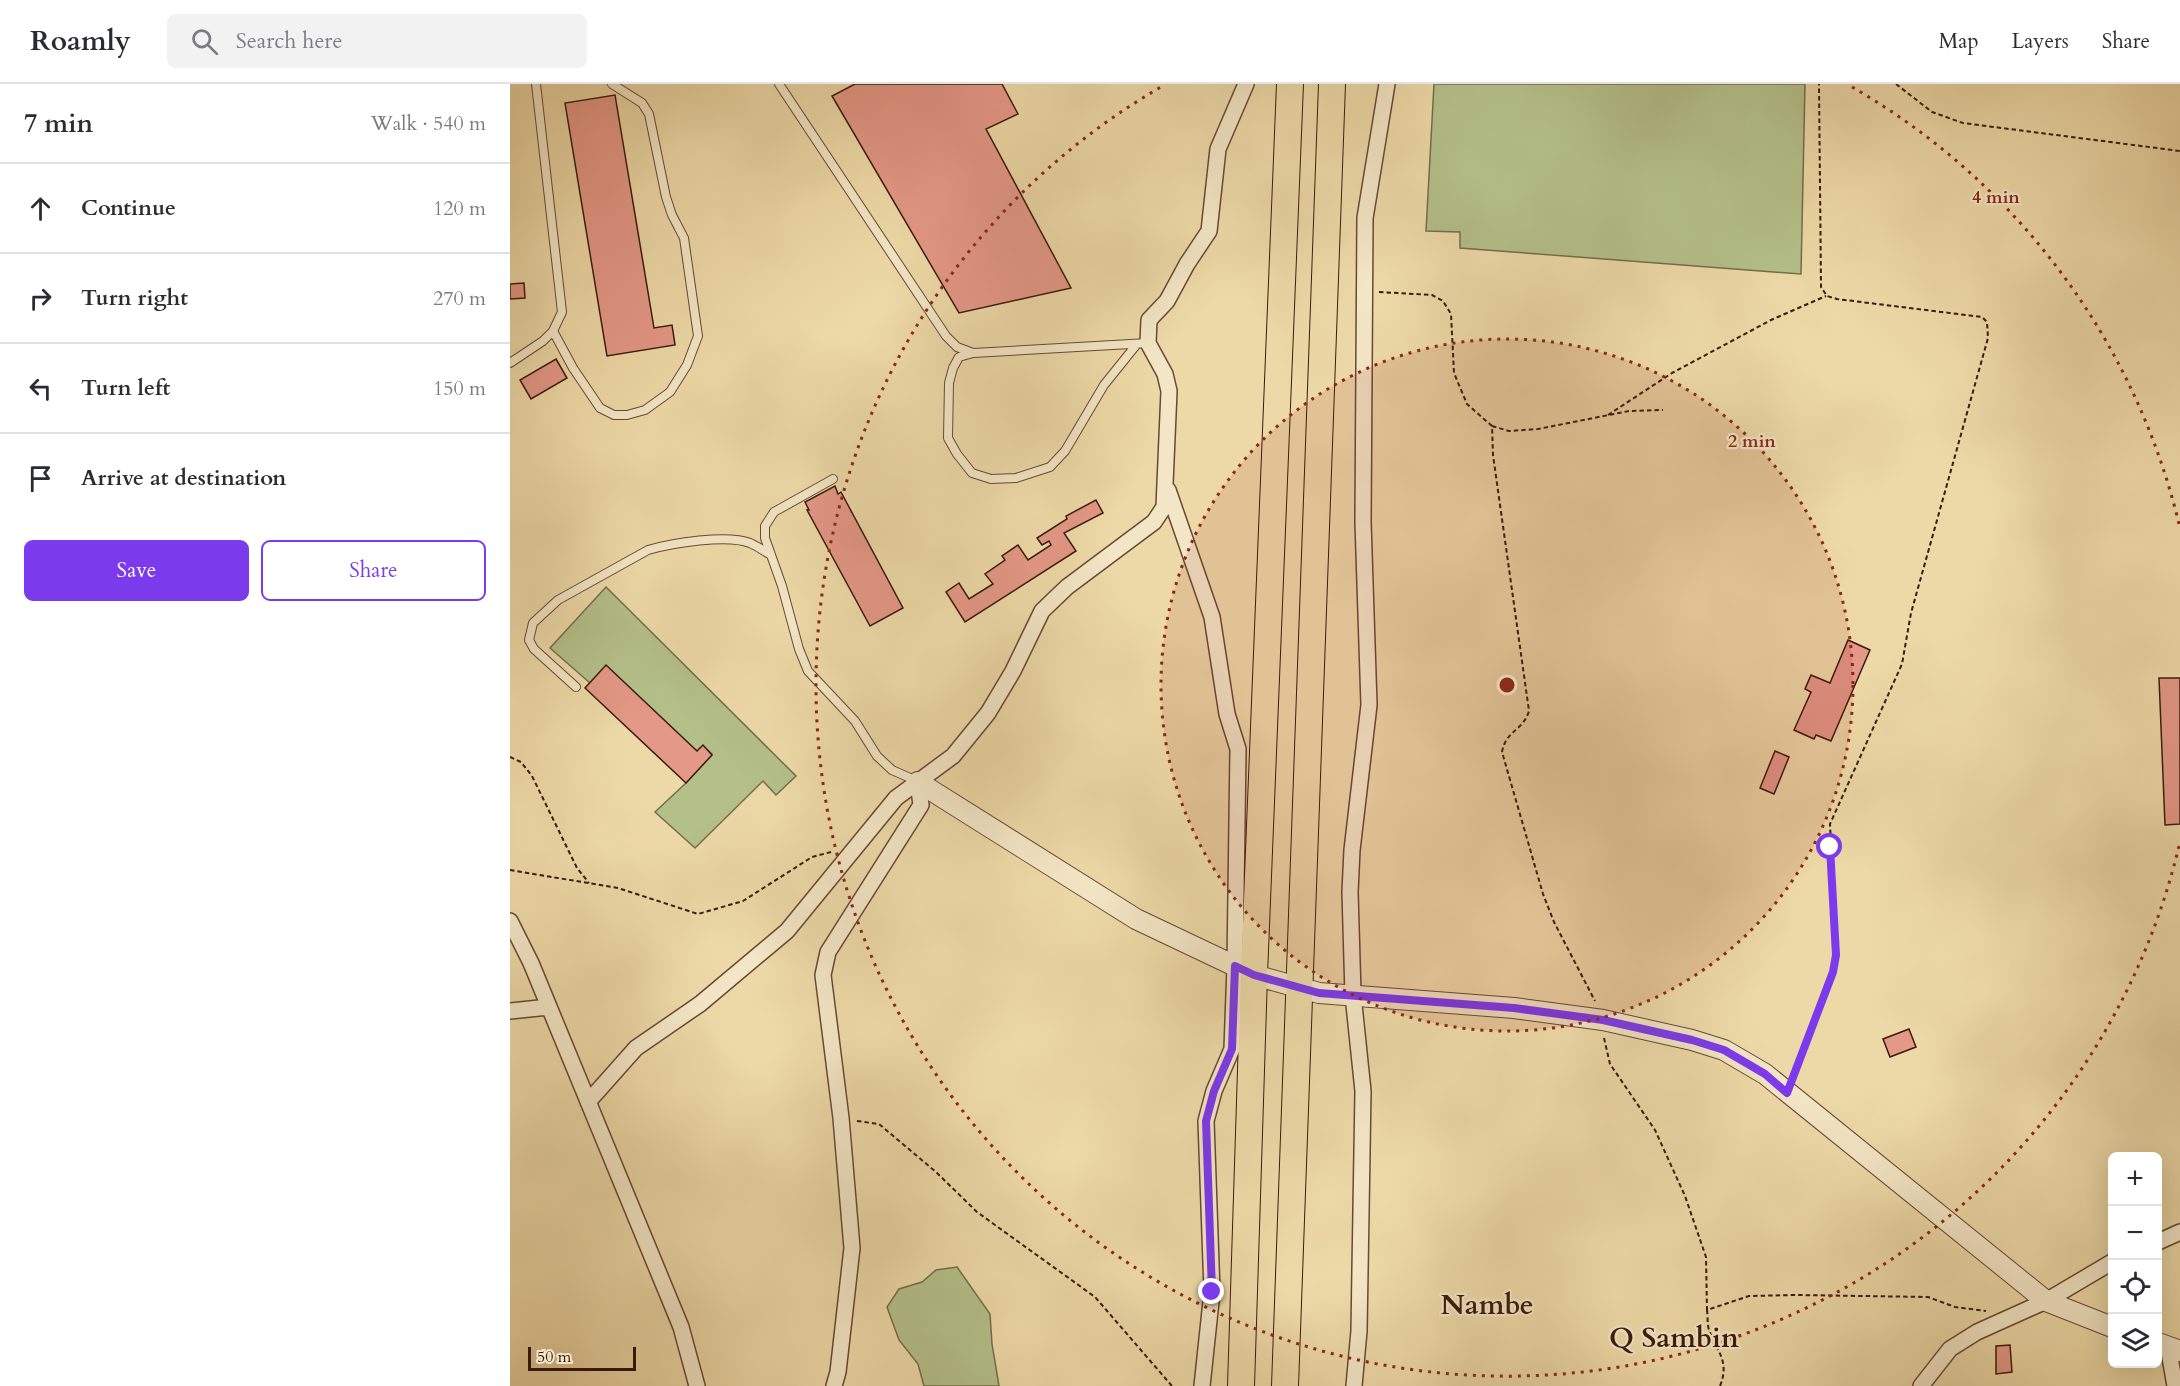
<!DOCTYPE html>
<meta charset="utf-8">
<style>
body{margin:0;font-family:Cardo,serif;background:#f2f2f3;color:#2b2b33}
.controls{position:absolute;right:18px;bottom:18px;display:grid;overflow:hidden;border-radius:9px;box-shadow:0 6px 24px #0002}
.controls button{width:54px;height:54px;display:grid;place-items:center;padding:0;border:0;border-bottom:2px solid #e1e1e2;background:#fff;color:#2b2b33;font:30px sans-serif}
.scale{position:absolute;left:18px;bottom:15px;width:108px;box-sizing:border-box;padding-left:6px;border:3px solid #391a0c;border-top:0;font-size:16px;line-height:21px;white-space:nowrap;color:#391a0c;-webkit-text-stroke:4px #f3e6c6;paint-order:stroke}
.stop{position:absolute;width:18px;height:18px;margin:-14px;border:4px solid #7c3aed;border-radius:50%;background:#fff}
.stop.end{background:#7c3aed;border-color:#fff;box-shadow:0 2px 6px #0008}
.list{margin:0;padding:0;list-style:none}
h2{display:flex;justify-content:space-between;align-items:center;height:78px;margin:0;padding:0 24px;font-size:26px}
h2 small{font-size:20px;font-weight:400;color:#7c7c81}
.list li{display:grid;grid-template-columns:39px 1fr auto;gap:18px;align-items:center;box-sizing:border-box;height:90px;padding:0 24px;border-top:2px solid #e1e1e2}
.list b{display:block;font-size:22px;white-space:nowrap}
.list em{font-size:20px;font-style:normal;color:#7c7c81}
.actions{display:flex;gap:12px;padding:18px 24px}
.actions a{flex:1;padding:14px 0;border:2px solid #7c3aed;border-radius:9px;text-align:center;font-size:21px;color:#7c3aed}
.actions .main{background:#7c3aed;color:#fff}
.icon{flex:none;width:33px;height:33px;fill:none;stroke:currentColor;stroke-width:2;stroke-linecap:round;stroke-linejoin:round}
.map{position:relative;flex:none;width:1670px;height:1302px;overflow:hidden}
header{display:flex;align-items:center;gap:36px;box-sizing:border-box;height:84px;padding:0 30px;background:#fff;border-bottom:2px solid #e1e1e2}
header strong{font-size:28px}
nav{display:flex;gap:33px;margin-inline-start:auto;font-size:21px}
.search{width:420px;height:54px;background:#f2f2f3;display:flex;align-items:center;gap:15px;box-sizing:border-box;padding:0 21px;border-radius:9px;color:#7c7c81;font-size:22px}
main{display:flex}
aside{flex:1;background:#fff}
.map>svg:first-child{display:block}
</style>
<header>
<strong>Roamly</strong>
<div class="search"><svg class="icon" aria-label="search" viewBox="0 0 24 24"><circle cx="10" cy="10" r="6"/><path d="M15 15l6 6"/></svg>Search here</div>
<nav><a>Map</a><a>Layers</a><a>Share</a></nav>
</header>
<main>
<aside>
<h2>7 min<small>Walk · 540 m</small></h2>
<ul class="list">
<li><svg class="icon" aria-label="ahead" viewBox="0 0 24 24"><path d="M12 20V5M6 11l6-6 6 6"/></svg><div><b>Continue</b></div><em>120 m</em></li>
<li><svg class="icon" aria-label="right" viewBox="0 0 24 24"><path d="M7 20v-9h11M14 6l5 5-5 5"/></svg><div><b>Turn right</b></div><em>270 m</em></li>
<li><svg class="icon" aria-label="left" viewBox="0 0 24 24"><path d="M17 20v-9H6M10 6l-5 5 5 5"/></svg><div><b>Turn left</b></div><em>150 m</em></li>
<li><svg class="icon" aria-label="arrive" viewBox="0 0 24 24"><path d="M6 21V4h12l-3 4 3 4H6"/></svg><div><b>Arrive at destination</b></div></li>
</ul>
<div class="actions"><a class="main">Save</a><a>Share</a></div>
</aside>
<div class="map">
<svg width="1670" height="1302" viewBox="0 0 1670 1302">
<rect width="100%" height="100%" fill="#edd9a7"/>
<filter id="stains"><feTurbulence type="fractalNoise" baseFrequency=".00333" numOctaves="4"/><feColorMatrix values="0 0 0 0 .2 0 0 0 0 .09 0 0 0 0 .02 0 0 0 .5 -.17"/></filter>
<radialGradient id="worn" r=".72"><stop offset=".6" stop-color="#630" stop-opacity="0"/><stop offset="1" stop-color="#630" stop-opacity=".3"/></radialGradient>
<path fill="#b4c08a" stroke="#766d4b" stroke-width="1.5" d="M924 0H1295L1291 190 950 164V148L916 147Z
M96 503 286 692 266 711 253 697 185 764 145 728 176 699 202 670 193 662 187 667 80 599 40 564Z
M447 1183 480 1230 482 1260 489 1302H414L408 1280 389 1256 377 1223 389 1205 412 1198 426 1186Z"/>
<path fill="#e49887" stroke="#391a0c" stroke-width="1.5" d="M345 0H492L508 30 476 45 561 204 449 229 322 12Z
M105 11 144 244 162 241 165 261 97 272 55 19Z
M14 199 15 214 0 215V200Z
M46 275 57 294 21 315 10 296Z
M325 402 328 410 331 408 393 524 360 542 297 426H299L295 418Z
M586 416 593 429 554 449 566 467 455 538 436 508 449 499 459 515 483 500 475 490 495 476 492 472 508 461 518 476 541 461 539 457 532 461 527 454 557 435 556 432Z
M1338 556 1360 566 1321 657 1306 651 1304 655 1284 646 1301 608 1295 605 1301 591 1320 599Z
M96 581 187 667 193 661 202 671 176 699 75 604Z
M1649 594H1670V740L1655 741Z
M1265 667 1279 673 1264 710 1250 704Z
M1399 945 1406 963 1380 973 1373 955Z
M1500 1261 1502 1288 1486 1290V1262Z"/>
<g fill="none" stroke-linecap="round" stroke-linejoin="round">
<defs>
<path id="service" d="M269 0 436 252 447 263 463 269 638 259
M43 247 63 284 90 324 104 331H117L135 326 160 308 177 281 188 252 174 154 162 131 156 113 139 30 132 19 102 0
M463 269 449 273 443 284 439 299 438 354 447 370 462 389 481 395 506 394 540 383 555 367 594 301 627 260
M0 279 33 257 43 247 52 228 26 0
M323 395 264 428 255 442V454L272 502 289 565 298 587 345 637 367 672 382 686 407 697
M66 603 24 565 19 556 23 539 48 516 138 466C162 459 217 450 240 459 247 462 254 467 261 471"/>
<path id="minor" d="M658 406 702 533 717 630 728 665 725 882 722 965 704 1007 696 1037 702 1208 692 1302
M0 837 21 879 171 1243 187 1302
M0 927 39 923
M78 1018 126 964 190 920 277 847 386 714 443 672 478 629 503 587 532 527 557 503 644 438 654 423 659 307 655 290 638 259 639 236 657 217 677 180 699 147 708 65 736 0
M1648 1158 1670 1148
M1658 1262 1665 1302
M324 1302 328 1288 342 1164 331 1034 313 891 318 868 411 721 408 698
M844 1302 849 1247 853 1007 843 911 840 808 842 766 859 621 853 438 855 134 877 0
M1411 1302 1440 1265 1467 1248 1536 1217 1602 1178"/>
<path id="tertiary" d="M408 698 626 835 744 891 809 909 1004 924 1093 936 1182 956 1214 966 1255 990 1536 1217 1602 1243
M1648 1259 1670 1267"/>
<path id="trunk" d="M731 1302 744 891 780 0
M775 1302 822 0"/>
</defs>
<use href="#service" stroke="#664a33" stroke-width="10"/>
<use href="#minor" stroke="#664a33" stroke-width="18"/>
<use href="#tertiary" stroke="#664a33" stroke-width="22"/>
<use href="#trunk" stroke="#391a0c" stroke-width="28"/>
<path stroke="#391a0c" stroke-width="2" stroke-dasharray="4.5 3" stroke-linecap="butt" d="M1386 0 1422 28 1453 39 1670 67
M869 208 922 211 933 217 941 230 944 289 957 320 982 342 983 371 1019 627C1013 647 996 646 992 668L1033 810 1044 838 1085 917
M1098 331 1162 289 1261 236 1316 212
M982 342 999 347 1028 345 1119 327 1153 326
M0 673 11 678 22 692 67 784 79 799
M0 786 108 804 188 830 233 817 302 773 321 768
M1094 954 1100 980 1145 1046 1175 1112 1196 1173 1197 1226 1239 1212 1286 1211 1418 1213 1445 1223 1476 1227
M1284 990 1323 888 1326 871 1320 740 1392 580 1401 529 1478 254 1477 238 1472 233 1327 215 1317 212 1311 203 1309 0
M347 1037 369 1040 426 1088 467 1128 585 1213 662 1302
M1197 1226C1198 1232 1197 1240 1199 1246 1207 1268 1220 1277 1210 1302"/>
<use href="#service" stroke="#f3e6c6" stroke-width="8"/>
<use href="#minor" stroke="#f3e6c6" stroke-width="15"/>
<use href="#tertiary" stroke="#f3e6c6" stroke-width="20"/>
<use href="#trunk" stroke="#edd9a7" stroke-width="26"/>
</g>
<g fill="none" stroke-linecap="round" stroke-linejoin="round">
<path stroke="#7c3aed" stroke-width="8" d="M702 1208 696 1037 704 1007 722 965 725 882 744 891 809 909 1004 924 1093 936 1182 956 1214 966 1255 990 1277 1009 1323 888 1326 871 1320 763"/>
</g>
<circle cx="997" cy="601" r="346" fill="#8f2418" fill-opacity=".12"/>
<g fill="none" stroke="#8f2418" stroke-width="3" stroke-dasharray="3 6">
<circle cx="997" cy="601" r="346"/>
<path d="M1669 762A691 691 0 1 1 651 3M1342 3A691 691 0 0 1 1669 440"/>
</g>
<g text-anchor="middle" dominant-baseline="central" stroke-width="4.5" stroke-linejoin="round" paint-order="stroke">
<g font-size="28" font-weight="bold" fill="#391a0c" stroke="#f3e6c6">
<text x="977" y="1221">Nambe</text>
<text x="1164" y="1254">Q Sambin</text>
</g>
</g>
<circle cx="997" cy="601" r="9" fill="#8f2418" stroke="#f3e6c6" stroke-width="3"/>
<g font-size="18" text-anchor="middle" font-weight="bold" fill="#8f2418" stroke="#f3e6c6" stroke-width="4.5" stroke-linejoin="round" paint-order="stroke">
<text x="1486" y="119">4 min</text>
<text x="1242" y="363">2 min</text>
</g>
<rect width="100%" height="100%" filter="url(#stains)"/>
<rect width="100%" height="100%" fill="url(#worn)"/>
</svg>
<div class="controls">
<button>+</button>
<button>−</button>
<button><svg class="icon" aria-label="locate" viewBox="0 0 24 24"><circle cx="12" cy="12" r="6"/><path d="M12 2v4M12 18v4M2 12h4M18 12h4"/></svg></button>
<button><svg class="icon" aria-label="layers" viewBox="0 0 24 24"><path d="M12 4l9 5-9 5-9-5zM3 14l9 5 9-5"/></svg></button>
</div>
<div class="scale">50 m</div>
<div class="stop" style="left:1320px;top:763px"></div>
<div class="stop end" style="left:702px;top:1208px"></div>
</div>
</main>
